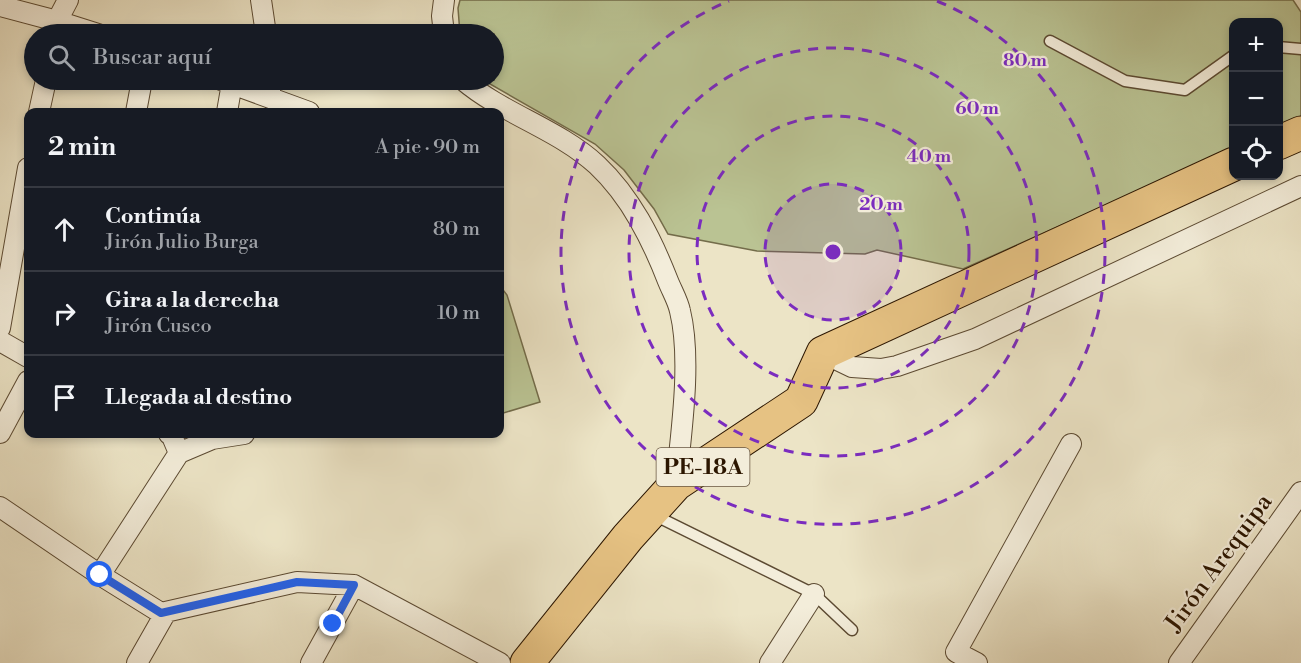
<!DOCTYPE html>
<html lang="es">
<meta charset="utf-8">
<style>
body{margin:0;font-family:"Libre Bodoni",serif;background:#242831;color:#f1f3f6}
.controls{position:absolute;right:18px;top:18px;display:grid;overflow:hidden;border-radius:12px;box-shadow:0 3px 9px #0003}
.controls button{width:54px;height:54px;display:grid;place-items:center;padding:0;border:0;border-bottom:2px solid #363941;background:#171b24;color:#f1f3f6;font:30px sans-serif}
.stop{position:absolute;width:18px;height:18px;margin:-14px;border:4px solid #2563eb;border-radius:50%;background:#fff}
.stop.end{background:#2563eb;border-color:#fff;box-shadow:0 2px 6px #0008}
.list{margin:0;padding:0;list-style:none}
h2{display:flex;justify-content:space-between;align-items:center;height:78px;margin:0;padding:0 24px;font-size:26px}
h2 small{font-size:20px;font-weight:400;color:#9ea1a6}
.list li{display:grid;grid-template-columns:39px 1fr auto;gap:18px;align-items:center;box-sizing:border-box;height:84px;padding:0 24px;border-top:2px solid #363941}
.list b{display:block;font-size:22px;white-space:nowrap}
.list p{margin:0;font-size:20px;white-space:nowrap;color:#9ea1a6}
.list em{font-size:20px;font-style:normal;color:#9ea1a6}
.icon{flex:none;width:33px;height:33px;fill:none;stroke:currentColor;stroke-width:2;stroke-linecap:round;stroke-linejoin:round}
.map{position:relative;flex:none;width:1301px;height:663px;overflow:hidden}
.search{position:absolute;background:#171b24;box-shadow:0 3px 9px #0003;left:24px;top:24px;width:480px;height:66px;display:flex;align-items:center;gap:15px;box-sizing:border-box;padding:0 21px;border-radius:33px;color:#9ea1a6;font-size:22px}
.panel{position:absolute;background:#171b24;box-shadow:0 3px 9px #0003;left:24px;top:108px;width:480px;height:330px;border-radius:12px}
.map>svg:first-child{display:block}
</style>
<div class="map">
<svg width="1301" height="663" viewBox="0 0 1301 663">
<rect width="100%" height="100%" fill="#ece4c6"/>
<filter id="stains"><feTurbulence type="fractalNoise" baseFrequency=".00333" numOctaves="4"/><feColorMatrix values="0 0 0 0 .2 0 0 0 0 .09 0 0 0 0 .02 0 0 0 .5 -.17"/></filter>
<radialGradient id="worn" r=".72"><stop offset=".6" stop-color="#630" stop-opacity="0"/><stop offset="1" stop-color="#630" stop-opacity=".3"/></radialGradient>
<path fill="#bac393" stroke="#736c4a" stroke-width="1.5" d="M460 0H1293L1301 12V119L1279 129 1278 22H1234L1233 149 963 269 877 250 865 254 757 251 668 234 654 209 624 170 595 144 483 80H494V34H460L458 8Z
M500 286 507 295 540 402 500 414Z"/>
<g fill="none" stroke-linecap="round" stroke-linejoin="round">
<defs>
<path id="lane" d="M1050 41 1125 81 1185 90 1234 55
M1278 47 1301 49
M654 515 814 594 852 630"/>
<path id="street" d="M261 0 266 34
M444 0 442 16 444 34
M0 6 57 21 98 34
M55 34 57 21 68 0
M221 80 309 112
M270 80V98
M463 80C503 114 558 129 597 165 631 197 652 240 668 281 672 291 678 301 680 311 692 360 681 434 676 484
M39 112 46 80
M136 112 142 80
M227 112 232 83
M0 328 28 168
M0 341 28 357
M823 353 852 367 881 369 897 366 975 339 1301 186
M0 433 28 381
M169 434H171L179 453 212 439 244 434
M0 507 100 575 161 613 297 582 354 585 500 663
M100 575 179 453
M137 663 166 612
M311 663 354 585
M770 663 814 594
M977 663 956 652 1071 444
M1179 663 1301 492"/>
<path id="highway" d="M1278 143 1301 133
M527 663 628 537 676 484 801 401 823 353 1234 164"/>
</defs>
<use href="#lane" stroke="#5c4a32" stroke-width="13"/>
<use href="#street" stroke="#5c4a32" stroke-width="22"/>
<use href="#highway" stroke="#2c1600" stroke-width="35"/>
<use href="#lane" stroke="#f3edda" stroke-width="10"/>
<use href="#street" stroke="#f3edda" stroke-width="20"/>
<use href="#highway" stroke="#e6c283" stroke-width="33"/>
</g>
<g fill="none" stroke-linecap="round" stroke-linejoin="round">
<path stroke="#2563eb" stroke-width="8" d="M100 575 161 613 297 582 354 585 333 624"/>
</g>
<circle cx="833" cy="252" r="68" fill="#7b2cbf" fill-opacity=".12"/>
<g fill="none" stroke="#7b2cbf" stroke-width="3" stroke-dasharray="10 8">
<circle cx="833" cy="252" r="68"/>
<circle cx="833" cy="252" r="136"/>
<circle cx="833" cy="252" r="204"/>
<path d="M937 1A272 272 0 1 1 729 1"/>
</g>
<g text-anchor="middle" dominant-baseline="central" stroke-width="4.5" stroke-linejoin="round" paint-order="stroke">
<rect fill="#f3edda" stroke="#685641" stroke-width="1.5" x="656.5" y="448" width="93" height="38" rx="4.5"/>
<g font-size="22" font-weight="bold" fill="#2c1600">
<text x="703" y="467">PE-18A</text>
</g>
<g font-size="24" fill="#2c1600" stroke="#f3edda">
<text transform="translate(1219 563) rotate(-54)">Jirón Arequipa</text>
</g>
</g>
<circle cx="833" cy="252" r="9" fill="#7b2cbf" stroke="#f3edda" stroke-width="3"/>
<g font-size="18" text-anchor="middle" font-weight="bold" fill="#7b2cbf" stroke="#f3edda" stroke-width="4.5" stroke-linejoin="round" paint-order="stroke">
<text x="1025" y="66">80 m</text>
<text x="977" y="114">60 m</text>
<text x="929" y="162">40 m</text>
<text x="881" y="210">20 m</text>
</g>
<rect width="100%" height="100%" filter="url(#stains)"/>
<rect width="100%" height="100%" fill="url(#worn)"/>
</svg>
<div class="controls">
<button>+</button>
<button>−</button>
<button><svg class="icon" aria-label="locate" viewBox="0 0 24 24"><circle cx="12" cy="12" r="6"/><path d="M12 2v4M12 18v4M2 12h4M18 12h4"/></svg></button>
</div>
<div class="stop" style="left:100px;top:575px"></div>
<div class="stop end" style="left:333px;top:624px"></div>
<div class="search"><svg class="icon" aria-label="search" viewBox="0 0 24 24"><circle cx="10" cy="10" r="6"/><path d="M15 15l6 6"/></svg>Buscar aquí</div>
<section class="panel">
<h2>2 min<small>A pie · 90 m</small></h2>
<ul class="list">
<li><svg class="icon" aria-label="ahead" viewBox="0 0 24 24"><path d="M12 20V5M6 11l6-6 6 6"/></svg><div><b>Continúa</b><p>Jirón Julio Burga</p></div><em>80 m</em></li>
<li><svg class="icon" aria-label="right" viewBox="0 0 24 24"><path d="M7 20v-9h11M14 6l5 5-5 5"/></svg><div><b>Gira a la derecha</b><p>Jirón Cusco</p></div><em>10 m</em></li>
<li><svg class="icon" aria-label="arrive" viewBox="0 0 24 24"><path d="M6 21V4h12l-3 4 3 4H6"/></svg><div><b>Llegada al destino</b></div></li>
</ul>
</section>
</div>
